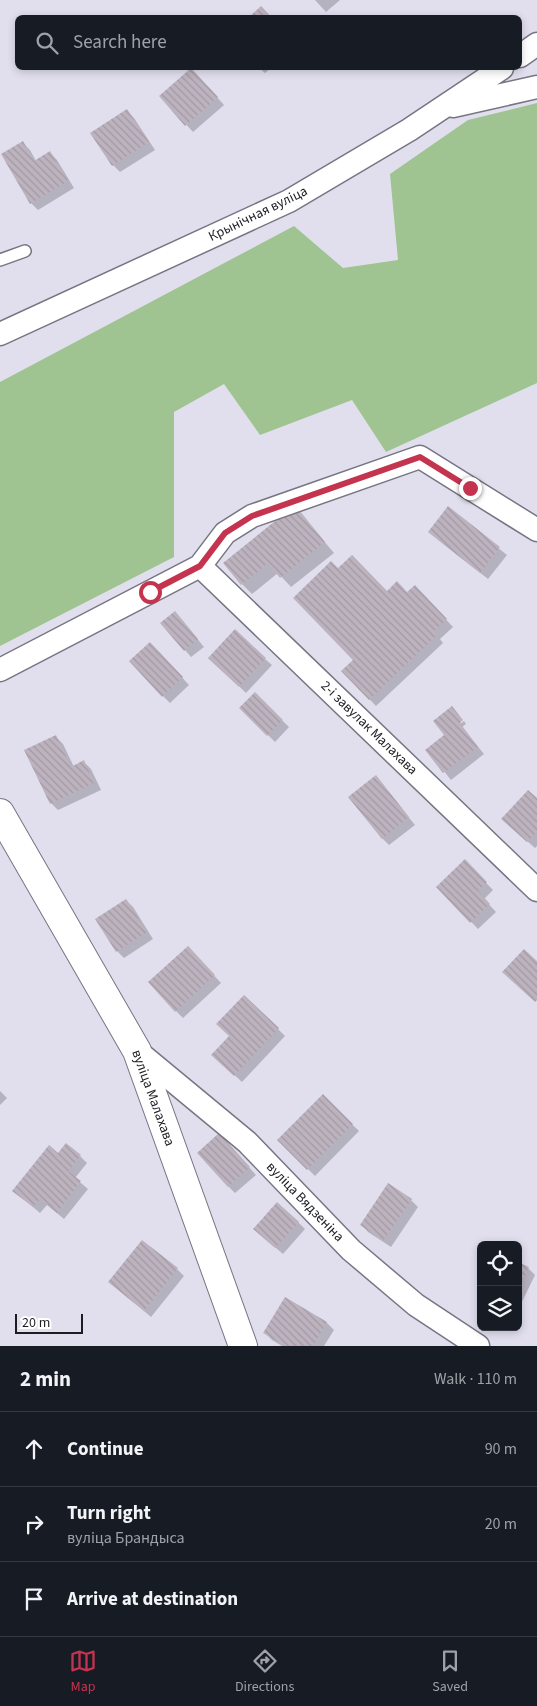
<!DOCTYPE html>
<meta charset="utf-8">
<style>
body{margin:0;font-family:"Source Sans 3",sans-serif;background:#20242c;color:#f1f3f6}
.controls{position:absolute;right:15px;bottom:15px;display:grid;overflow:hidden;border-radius:8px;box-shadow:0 2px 8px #0003}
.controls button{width:45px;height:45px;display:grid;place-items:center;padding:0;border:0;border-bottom:1px solid #363941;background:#171b24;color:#f1f3f6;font:25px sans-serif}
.scale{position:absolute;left:15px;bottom:12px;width:68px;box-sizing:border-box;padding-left:5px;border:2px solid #1d1c21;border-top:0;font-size:14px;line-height:18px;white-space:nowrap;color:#1d1c21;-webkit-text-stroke:4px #fff;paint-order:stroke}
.stop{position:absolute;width:15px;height:15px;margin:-11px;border:4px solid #c4344f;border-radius:50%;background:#fff}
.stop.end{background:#c4344f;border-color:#fff;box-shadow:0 1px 5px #0008}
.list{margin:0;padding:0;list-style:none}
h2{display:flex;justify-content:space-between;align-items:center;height:65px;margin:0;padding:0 20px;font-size:21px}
h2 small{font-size:16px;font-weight:400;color:#9ea1a6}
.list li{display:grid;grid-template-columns:32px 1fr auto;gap:15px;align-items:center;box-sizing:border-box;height:75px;padding:0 20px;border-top:1px solid #363941}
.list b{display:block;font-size:19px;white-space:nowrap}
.list p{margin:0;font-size:16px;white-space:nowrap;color:#9ea1a6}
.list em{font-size:16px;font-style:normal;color:#9ea1a6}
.icon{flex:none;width:28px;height:28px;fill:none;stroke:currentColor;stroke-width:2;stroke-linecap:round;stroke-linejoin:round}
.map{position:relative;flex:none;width:537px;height:1346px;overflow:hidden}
.search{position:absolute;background:#171b24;box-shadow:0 2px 8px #0003;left:15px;right:15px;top:15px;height:55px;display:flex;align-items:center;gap:12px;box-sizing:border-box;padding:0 18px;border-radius:8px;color:#9ea1a6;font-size:19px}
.sheet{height:290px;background:#171b24}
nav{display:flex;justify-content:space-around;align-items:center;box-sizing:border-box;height:70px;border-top:1px solid #363941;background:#171b24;font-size:14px;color:#9ea1a6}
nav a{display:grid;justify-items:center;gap:2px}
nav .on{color:#c4344f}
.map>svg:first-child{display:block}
</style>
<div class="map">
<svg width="537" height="1346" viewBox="0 0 537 1346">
<defs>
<pattern id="building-back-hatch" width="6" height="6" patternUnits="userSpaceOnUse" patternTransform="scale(1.25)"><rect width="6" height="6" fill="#bdb3bf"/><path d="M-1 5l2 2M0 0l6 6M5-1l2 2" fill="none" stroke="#a299a4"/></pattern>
</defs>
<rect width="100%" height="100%" fill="#e1dfee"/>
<path fill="#9fc391" d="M537 103V383L386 452 352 400 260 435 224 384 174 412V557L0 646V382L294 226 343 268 398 260 390 174 468 120Z"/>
<path fill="#0003" d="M315 0H340L326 12Z
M259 68H271L265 73Z
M192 69 224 105 193 132 160 96Z
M127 111 134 118 155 150 120 172 113 165Z
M23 143 30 150 36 161 50 153 57 160 74 188 38 210 31 203Z
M295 507 334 553 291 587 278 573 252 594 242 584Z
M449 508 507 555 488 579 437 539Z
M338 570 387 592 407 594 415 587 453 627 440 639 443 643 376 706 343 672 355 660Z
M182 620 204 647 191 657 185 650Z
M157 650 189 685 170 703 163 696Z
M265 659 272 665 246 693 217 665Z
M255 694 289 727 275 742 241 708Z
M464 721 466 724 462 727 484 754 451 780 427 750Z
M56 737 63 744 74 767 84 762 91 769 101 790 58 810 51 803Z
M376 777 415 825 389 845 382 838Z
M537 800V846L535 848 510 826Z
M465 861 493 890 484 899 496 912 478 929 438 887Z
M126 900 133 907 153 939 124 958 117 951Z
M195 955 221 983 183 1018 176 1011Z
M278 1029 285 1036 242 1082 213 1055 231 1036Z
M0 1091 7 1098 0 1105Z
M323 1096 359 1131 315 1176 279 1140Z
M226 1142 256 1175 235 1193 228 1186Z
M80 1156 87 1163 75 1178 88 1189 64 1219 47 1205 40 1213 14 1191Z
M411 1200 418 1207 391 1247 368 1232 362 1225Z
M298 1222 305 1229 283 1254 262 1236Z
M518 1263 528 1268 535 1275 518 1310Z
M177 1269 184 1276 151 1317 110 1282Z
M481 1284V1294L478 1291Z
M286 1298 327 1323 334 1330 324 1346H282L272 1340 265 1333Z"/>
<path fill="url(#building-back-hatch)" d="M261 6 272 18H248Z
M191 68 218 97 185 126 159 96Z
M127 109 149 142 112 166 90 133Z
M23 141 34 161 50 151 68 181 30 204 1 154Z
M295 505 325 542 280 578 268 563 241 585 223 563Z
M448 506 500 547 480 573 428 532Z
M352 555 387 591 397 581 407 592 415 585 447 619 434 631 437 635 369 700 341 671 353 660 293 598 331 561 338 568Z
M175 611 198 639 184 651 160 623Z
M235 629 266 658 239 687 208 658Z
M150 642 183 677 162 697 129 661Z
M255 692 283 720 267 736 239 708Z
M452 706 463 720 460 723 478 747 443 773 425 750 444 735 433 721Z
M56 735 71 767 84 760 94 783 50 804 24 750Z
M376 775 409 817 382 839 348 797Z
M528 790 537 798V832L527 842 501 819Z
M465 859 487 882 478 891 490 904 470 923 436 887Z
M126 899 147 932 116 952 95 919Z
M188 946 215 975 175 1012 148 982Z
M524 949 537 961V1000L535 1002 502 972Z
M244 995 279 1028 234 1076 211 1055 229 1036 216 1024Z
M323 1094 353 1124 307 1170 277 1140Z
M219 1133 250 1167 228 1187 197 1153Z
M66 1143 81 1155 68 1171 81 1181 57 1213 40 1199 33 1207 12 1191 49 1145 58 1153Z
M388 1183 412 1199 383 1241 360 1225Z
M277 1202 299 1222 275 1248 253 1229Z
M142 1240 178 1268 144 1311 108 1282Z
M518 1262 529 1267 518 1289Z
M285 1297 327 1322 313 1346H285L263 1333Z"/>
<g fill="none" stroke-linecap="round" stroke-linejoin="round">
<defs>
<path id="lane" d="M0 260 25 251"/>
<path id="street" d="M520 56 537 44
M453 106 537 87
M0 334 289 201 409 130 502 68
M200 566 537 890
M0 670 200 566 225 533 252 516 420 457 537 530
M137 1051 247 1142 351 1250 416 1305 478 1346"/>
<path id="secondary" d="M0 813 137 1051 243 1346"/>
</defs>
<use href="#lane" stroke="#767582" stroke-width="14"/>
<use href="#street" stroke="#767582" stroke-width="25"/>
<use href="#secondary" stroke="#767582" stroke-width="30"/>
<use href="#lane" stroke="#fff" stroke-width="11"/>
<use href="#street" stroke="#fff" stroke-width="22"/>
<use href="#secondary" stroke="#fff" stroke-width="28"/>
</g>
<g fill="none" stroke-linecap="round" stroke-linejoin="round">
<path stroke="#c4344f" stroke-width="6" d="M150 592 200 566 225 533 252 516 420 457 470 488"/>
</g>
<g text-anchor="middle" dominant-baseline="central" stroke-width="4" stroke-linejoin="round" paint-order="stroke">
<g font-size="14" fill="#1d1c21" stroke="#fff">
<text transform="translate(258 214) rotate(-26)">Крынічная вуліца</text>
<text transform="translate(369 728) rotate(44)">2-і завулак Малахава</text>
<text transform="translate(153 1098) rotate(70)">вуліца Малахава</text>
<text transform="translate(305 1202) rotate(46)">вуліца Вядзеніна</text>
</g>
</g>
</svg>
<div class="controls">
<button><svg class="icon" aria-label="locate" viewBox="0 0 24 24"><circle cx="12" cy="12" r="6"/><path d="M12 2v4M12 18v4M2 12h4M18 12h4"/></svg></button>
<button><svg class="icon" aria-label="layers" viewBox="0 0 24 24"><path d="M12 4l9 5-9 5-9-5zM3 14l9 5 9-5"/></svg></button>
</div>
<div class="scale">20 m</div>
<div class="stop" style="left:150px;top:592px"></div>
<div class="stop end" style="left:470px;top:488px"></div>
<div class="search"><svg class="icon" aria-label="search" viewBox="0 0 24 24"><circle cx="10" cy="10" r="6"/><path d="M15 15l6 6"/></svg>Search here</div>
</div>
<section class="sheet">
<h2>2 min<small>Walk · 110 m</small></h2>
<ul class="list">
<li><svg class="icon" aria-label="ahead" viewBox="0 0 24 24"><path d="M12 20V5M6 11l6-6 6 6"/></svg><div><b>Continue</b></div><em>90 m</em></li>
<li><svg class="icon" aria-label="right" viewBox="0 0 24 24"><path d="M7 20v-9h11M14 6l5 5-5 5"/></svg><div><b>Turn right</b><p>вуліца Брандыса</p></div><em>20 m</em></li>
<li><svg class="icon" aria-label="arrive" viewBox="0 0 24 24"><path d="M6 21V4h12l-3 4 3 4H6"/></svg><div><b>Arrive at destination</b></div></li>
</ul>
</section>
<nav>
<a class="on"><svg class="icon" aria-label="map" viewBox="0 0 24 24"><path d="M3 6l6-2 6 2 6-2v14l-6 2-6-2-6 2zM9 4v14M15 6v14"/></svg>Map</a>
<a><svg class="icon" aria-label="directions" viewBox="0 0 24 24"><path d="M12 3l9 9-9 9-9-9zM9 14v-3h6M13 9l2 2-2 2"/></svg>Directions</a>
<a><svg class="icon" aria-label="saved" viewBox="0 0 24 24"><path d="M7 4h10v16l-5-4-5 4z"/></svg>Saved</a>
</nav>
